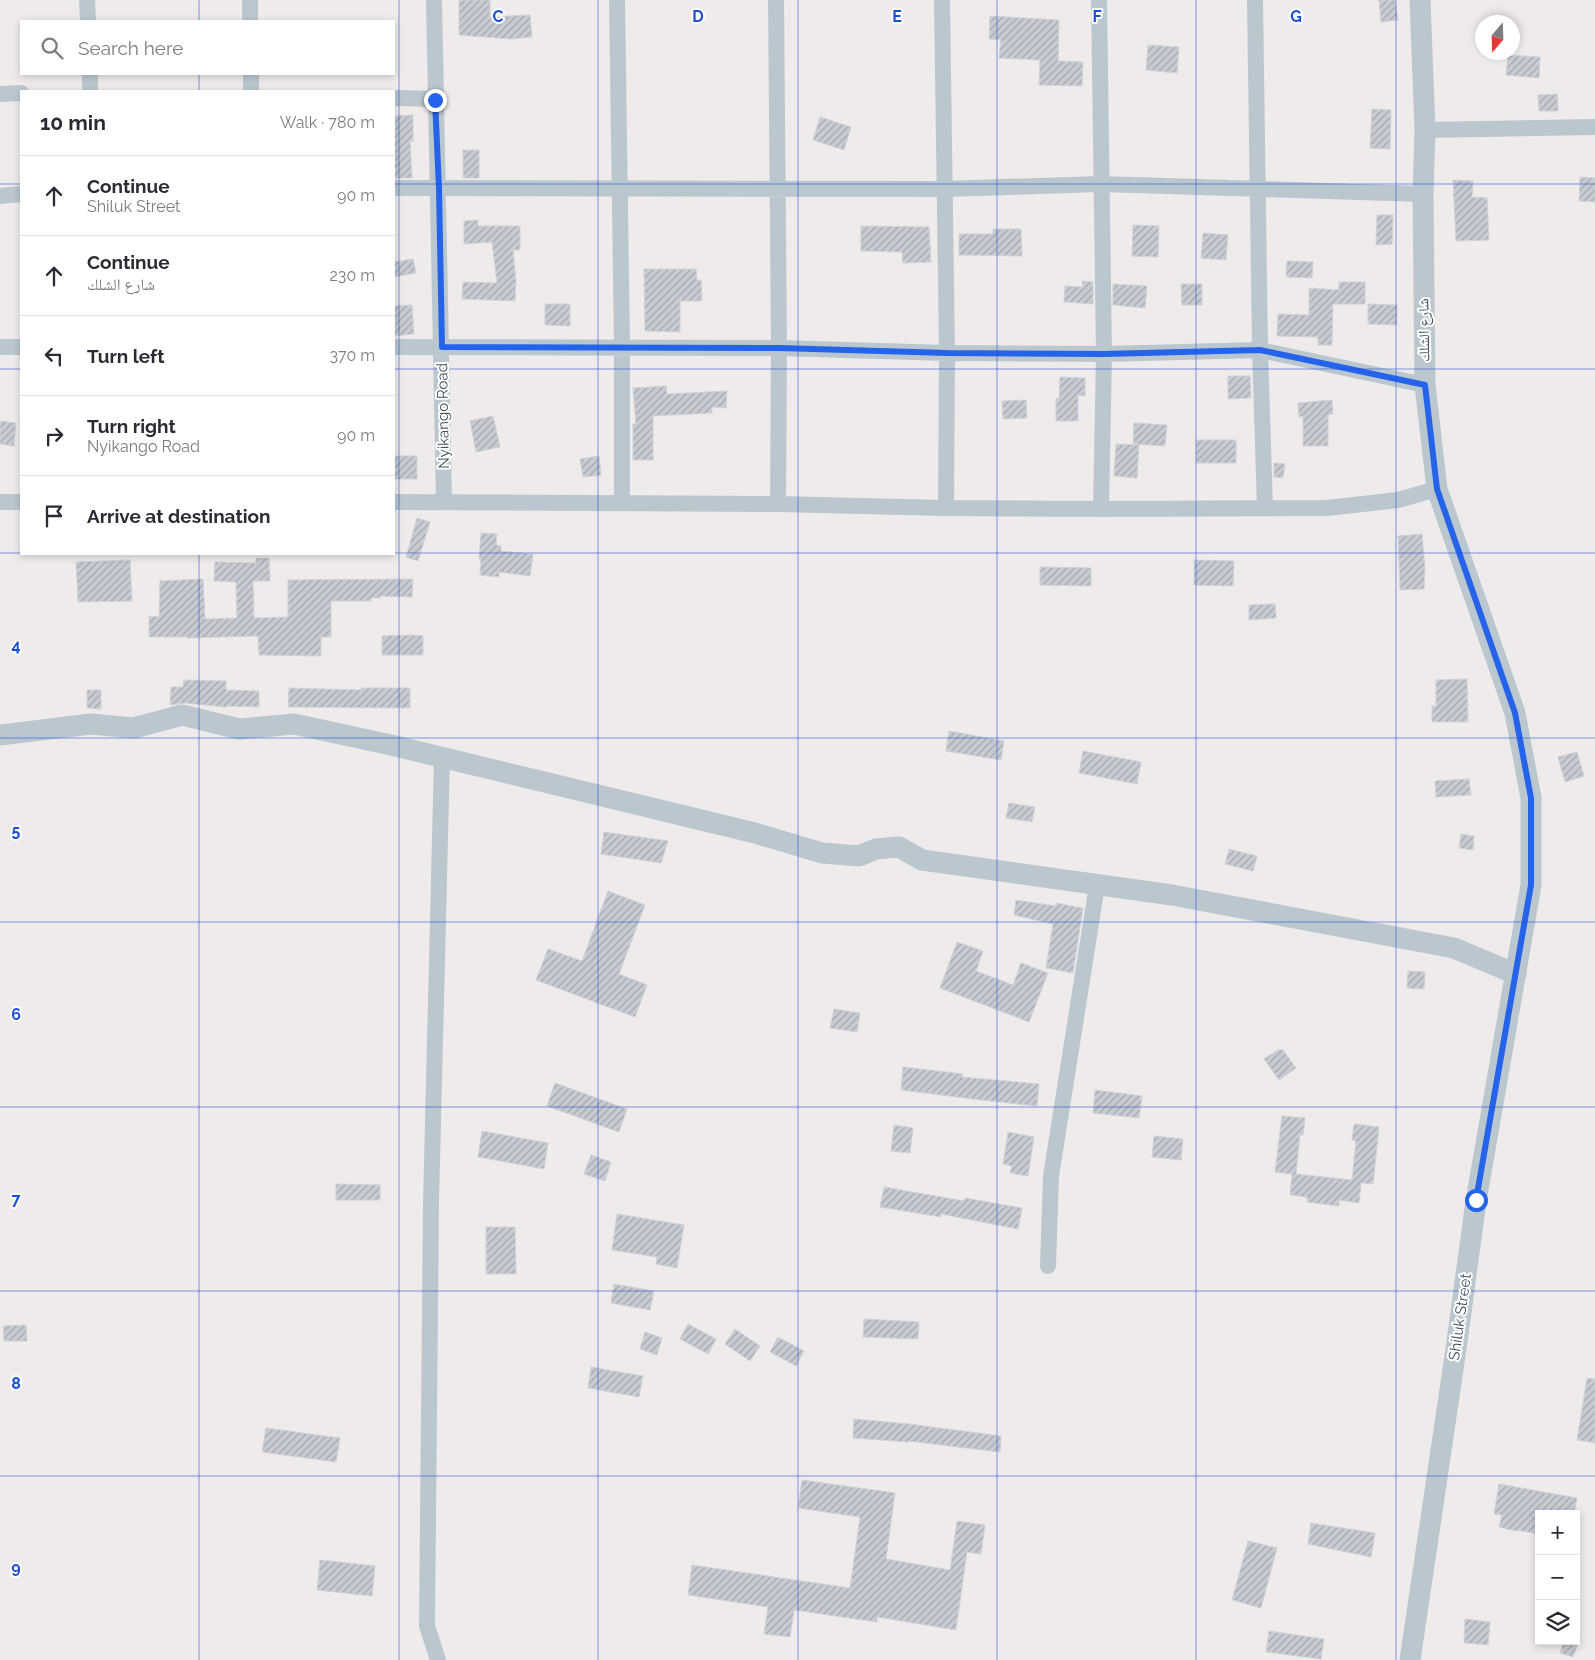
<!DOCTYPE html>
<meta charset="utf-8">
<style>
body{margin:0;font-family:Raleway,"Noto Naskh Arabic",sans-serif;background:#f2f2f3;color:#2b2b33}
.controls{position:absolute;right:15px;bottom:15px;display:grid;overflow:hidden;border-radius:0px;box-shadow:0 2px 8px #0003}
.controls button{width:45px;height:45px;display:grid;place-items:center;padding:0;border:0;border-bottom:1px solid #e1e1e2;background:#fff;color:#2b2b33;font:25px sans-serif}
.compass{position:absolute;left:1475px;top:15px;width:45px;height:45px;border-radius:50%;background:#fff;box-shadow:0 2px 8px #0003;rotate:199deg}
.stop{position:absolute;width:15px;height:15px;margin:-11px;border:4px solid #2563eb;border-radius:50%;background:#fff}
.stop.end{background:#2563eb;border-color:#fff;box-shadow:0 1px 5px #0008}
.list{margin:0;padding:0;list-style:none}
h2{display:flex;justify-content:space-between;align-items:center;height:65px;margin:0;padding:0 20px;font-size:21px}
h2 small{font-size:16px;font-weight:400;color:#7c7c81}
.list li{display:grid;grid-template-columns:32px 1fr auto;gap:15px;align-items:center;box-sizing:border-box;height:80px;padding:0 20px;border-top:1px solid #e1e1e2}
.list b{display:block;font-size:19px;white-space:nowrap}
.list p{margin:0;font-size:16px;white-space:nowrap;color:#7c7c81}
.list em{font-size:16px;font-style:normal;color:#7c7c81}
.icon{flex:none;width:28px;height:28px;fill:none;stroke:currentColor;stroke-width:2;stroke-linecap:round;stroke-linejoin:round}
.map{position:relative;flex:none;width:1595px;height:1660px;overflow:hidden}
.search{position:absolute;background:#fff;box-shadow:0 2px 8px #0003;left:20px;top:20px;width:375px;height:55px;display:flex;align-items:center;gap:12px;box-sizing:border-box;padding:0 18px;border-radius:0px;color:#7c7c81;font-size:19px}
.panel{position:absolute;background:#fff;box-shadow:0 2px 8px #0003;left:20px;top:90px;width:375px;height:465px;border-radius:0px}
.map>svg:first-child{display:block}
</style>
<div class="map">
<svg width="1595" height="1660" viewBox="0 0 1595 1660">
<defs>
<pattern id="building-hatch" width="6" height="6" patternUnits="userSpaceOnUse" patternTransform="scale(1.25)"><rect width="6" height="6" fill="#c8cbd1"/><path d="M-1 1l2-2M0 6l6-6M5 7l2-2" fill="none" stroke="#a4a7ad"/></pattern>
</defs>
<rect width="100%" height="100%" fill="#efebeb"/>
<path fill="url(#building-hatch)" stroke="#cfd2d8" d="M459 0H490V17L530 15 532 37 511 39 459 35Z
M1379 0H1395L1398 20 1381 22Z
M990 16 1059 20 1058 61 1083 62 1082 86 1039 85 1040 60 999 58 1001 40 989 39Z
M1148 45 1179 47 1177 73 1146 70Z
M1508 55 1540 57 1539 78 1506 75Z
M1557 94 1558 111H1539L1538 95Z
M1372 109 1391 110 1390 149 1370 148Z
M413 115V141H410L412 178H394V116Z
M820 117 851 127 844 150 813 140Z
M463 150H479V178H463Z
M1580 177 1595 178V202L1579 201Z
M1453 180 1473 181 1472 197 1487 198 1489 240 1456 241Z
M1377 215H1393L1392 244 1376 245Z
M478 220V226H520V250H513L516 281 515 301 462 299 463 282 497 283 492 242 464 244V221Z
M1133 225 1159 226 1158 257 1132 256Z
M861 226 929 227 931 262 903 263 902 252 861 251Z
M993 229H1021L1022 256 959 255V234H993Z
M1203 233 1228 235 1226 260 1201 258Z
M413 259 416 273 394 277V262Z
M1287 261 1313 262 1312 278 1286 277Z
M644 269H696L697 280H701L702 301H680V332L645 331Z
M1082 281 1093 282V304L1064 302 1065 286 1083 287Z
M1339 282H1365V304H1333L1332 345H1318V337L1277 336 1278 314 1309 315V288L1339 290Z
M1113 284 1147 286 1145 308 1113 305Z
M1181 284H1202V305H1182Z
M545 304H570V326L545 325Z
M1368 304 1397 305V325L1368 324Z
M412 305 414 334 394 336V306Z
M1228 376H1250L1251 398 1228 399Z
M1060 377 1085 378V396L1078 395V421H1056V398L1059 399Z
M666 386 667 394 727 391 726 408 712 407V413L653 416V460H633V424H636L633 388Z
M1026 400 1027 418 1003 419 1002 401Z
M1332 400 1333 414 1328 415V446H1303V416L1299 417 1298 403Z
M493 416 500 447 476 452 470 421Z
M0 421 16 423 14 446 0 444Z
M1134 423 1167 425 1165 446 1133 444Z
M1196 440H1236V463H1196Z
M1116 444 1139 445 1137 478 1114 476Z
M394 456H417V479H394Z
M599 456 601 475 583 477 580 459Z
M1274 463 1285 464 1283 478 1274 477Z
M417 518 430 522 418 561 406 557Z
M481 533 497 534 496 545 501 546V551L533 554 530 576 499 572V577L480 575 481 559H479Z
M1422 534 1425 569 1424 589 1400 590 1398 536Z
M256 558H269L270 581H253L254 618 288 617V580L413 579 412 597 380 596V598H371V601H331V637H321V656L259 655 258 636 187 638V637H149V616L159 617 160 581 203 579 205 619 237 618 236 582 214 581 215 562 256 563Z
M130 560 132 601 78 602 76 562Z
M1194 560 1234 561 1233 586 1194 585Z
M1040 567 1091 568V586L1040 585Z
M1275 604 1276 618 1249 620V605Z
M412 635 423 636V655H382V636Z
M1467 679 1468 722H1432V706H1436V680Z
M184 680 226 681V690L259 691V707L226 706V707L185 703 170 705 171 687H183Z
M289 688 361 690V688H410V708L288 707Z
M87 690H101V709L87 708Z
M949 731 1004 741 1001 760 946 751Z
M1083 751 1141 762 1137 784 1079 773Z
M1577 752 1584 776 1565 782 1558 757Z
M1469 779 1471 795 1436 797 1435 781Z
M1009 803 1035 807 1032 822 1006 818Z
M604 832 668 841 661 863 601 854Z
M1461 834 1474 836 1473 850 1459 848Z
M1229 849 1257 856 1253 871 1225 864Z
M608 891 645 905 619 974 647 985 635 1017 536 980 548 949 582 961Z
M1016 900 1056 906V903L1083 908 1073 973 1046 968 1053 924 1014 915Z
M957 942 983 951 976 971 1013 985 1021 963 1048 973 1029 1022 940 988Z
M1408 971 1425 972 1424 989 1407 988Z
M834 1009 860 1013 857 1032 830 1028Z
M1278 1050H1283L1296 1068 1279 1080 1264 1059Z
M903 1067 963 1074 962 1077 1039 1084 1037 1106 981 1100 901 1090Z
M555 1083 627 1109 619 1132 547 1106Z
M1095 1090 1142 1096 1139 1118 1093 1113Z
M1282 1116 1305 1118 1303 1135H1300L1296 1174 1352 1180 1356 1141 1352 1140 1354 1124 1379 1127 1373 1184 1361 1183 1359 1203 1339 1200V1206L1307 1202V1197L1290 1195 1292 1174 1275 1172Z
M894 1125 913 1128 910 1153 891 1151Z
M482 1131 548 1143 544 1169 478 1157Z
M1008 1132 1034 1137 1028 1176 1010 1173 1012 1166 1003 1164Z
M1154 1136 1183 1139 1181 1160 1152 1157Z
M591 1155 611 1162 605 1181 584 1174Z
M336 1184 380 1185V1200H336Z
M884 1187 964 1201 965 1198 1022 1208 1018 1229 941 1214V1217L880 1207Z
M617 1214 684 1225 677 1268 656 1264 657 1257 612 1250Z
M486 1227H515L516 1274H486Z
M614 1284 654 1291 650 1310 611 1303Z
M864 1319 919 1322 918 1339 863 1337Z
M688 1324 716 1339 708 1354 680 1339Z
M26 1325 27 1341H4L3 1326Z
M735 1329 760 1346 750 1361 725 1344Z
M645 1332 662 1338 657 1355 640 1349Z
M778 1337 804 1351 796 1366 770 1352Z
M591 1367 643 1376 639 1397 588 1388Z
M1587 1378 1595 1379V1443L1577 1440Z
M854 1419 909 1424 1001 1436 1000 1452 908 1441V1442L853 1438Z
M266 1428 340 1438 336 1462 262 1452Z
M802 1480 895 1493 886 1559 950 1570 957 1521 985 1525 981 1554 967 1552 956 1630 877 1617V1622L794 1610 790 1637 764 1634 768 1607 688 1595 692 1565 850 1588 860 1517 798 1508Z
M1499 1484 1577 1498 1574 1514H1539V1534L1516 1530 1515 1531 1499 1527 1502 1515 1494 1514Z
M1311 1523 1375 1533 1371 1557 1308 1544Z
M1248 1541 1277 1548 1261 1608 1232 1600Z
M320 1560 375 1566 372 1596 317 1590Z
M1465 1619 1490 1622 1488 1645 1464 1643Z
M1269 1631 1324 1639 1321 1659 1266 1652Z
M1564 1641 1578 1644 1573 1657 1560 1653Z"/>
<g fill="none" stroke-linecap="round" stroke-linejoin="round">
<path stroke="#bbc7cf" stroke-width="16" d="M87 0 88 21
M250 0V21
M434 0 444 502
M617 0 622 347V503
M776 0 779 348 778 504
M942 0 947 353 946 508
M1099 0 1104 354 1101 509
M1255 0 1260 350 1265 508
M90 74V91
M251 74V91
M0 94 21 93
M394 98 435 99
M1425 130 1595 127
M394 188 944 189 1100 184 1423 194
M0 196 21 194
M0 347H21
M394 347 779 348 947 353 1104 354 1260 350 1425 385
M0 502H21
M394 502 778 504 946 508 1101 509 1327 508 1398 500 1437 489
M1048 1266 1051 1176 1097 885
M438 1660 427 1626 431 1202 442 758"/>
<path stroke="#bbc7cf" stroke-width="21" d="M0 735 91 724 134 728 182 715 239 729 294 724 391 745 755 833 822 853 859 856 876 849 899 847 922 860 1172 895 1454 948 1516 974
M1410 1660 1456 1349 1476 1201 1531 885V798L1515 713 1437 489 1425 385 1423 194 1425 130 1420 0"/>
</g>
<g fill="none" stroke-linecap="round" stroke-linejoin="round">
<path stroke="#2563eb" stroke-width="6" d="M435 100 439 188 442 347 779 348 947 353 1104 354 1260 350 1425 385 1437 489 1515 713 1531 798V885L1476 1200"/>
</g>
<path fill="none" stroke="#1d4ed8" stroke-width="1" stroke-opacity="0.55" d="M199 0V21M399 0V1660M598 0V1660M798 0V1660M997 0V1660M1196 0V1660M1396 0V1660M199 74V91M0 184H21M394 184H1595M0 369H21M394 369H1595M0 553H21M394 553H1595M199 554V1660M0 738H1595M0 922H1595M0 1107H1595M0 1291H1595M0 1476H1595"/>
<g text-anchor="middle" dominant-baseline="central" stroke-width="4" stroke-linejoin="round" paint-order="stroke">
<g font-size="15" fill="#435059" stroke="#fff">
<text transform="translate(1424 330) rotate(-91)">شارع الشلك</text>
<text transform="translate(443 416) rotate(-91)">Nyikango Road</text>
<text transform="translate(1460 1317) rotate(-82)">Shiluk Street</text>
</g>
</g>
<g font-size="16" text-anchor="middle" font-weight="bold" fill="#1d4ed8" stroke="#fff" stroke-width="4" stroke-linejoin="round" paint-order="stroke">
<text x="498" y="22">C</text>
<text x="698" y="22">D</text>
<text x="897" y="22">E</text>
<text x="1097" y="22">F</text>
<text x="1296" y="22">G</text>
<text x="16" y="651">4</text>
<text x="16" y="836">5</text>
<text x="16" y="1020">6</text>
<text x="16" y="1205">7</text>
<text x="16" y="1389">8</text>
<text x="16" y="1573">9</text>
</g>
</svg>
<div class="controls">
<button>+</button>
<button>−</button>
<button><svg class="icon" aria-label="layers" viewBox="0 0 24 24"><path d="M12 4l9 5-9 5-9-5zM3 14l9 5 9-5"/></svg></button>
</div>
<svg class="compass" viewBox="-18 -18 36 36"><path d="M0-13l5 13h-10z" fill="#e53935"/><path d="M0 13l5-13h-10z" fill="#7c7c81"/></svg>
<div class="stop" style="left:1476px;top:1200px"></div>
<div class="stop end" style="left:435px;top:100px"></div>
<div class="search"><svg class="icon" aria-label="search" viewBox="0 0 24 24"><circle cx="10" cy="10" r="6"/><path d="M15 15l6 6"/></svg>Search here</div>
<section class="panel">
<h2>10 min<small>Walk · 780 m</small></h2>
<ul class="list">
<li><svg class="icon" aria-label="ahead" viewBox="0 0 24 24"><path d="M12 20V5M6 11l6-6 6 6"/></svg><div><b>Continue</b><p>Shiluk Street</p></div><em>90 m</em></li>
<li><svg class="icon" aria-label="ahead" viewBox="0 0 24 24"><path d="M12 20V5M6 11l6-6 6 6"/></svg><div><b>Continue</b><p>شارع الشلك</p></div><em>230 m</em></li>
<li><svg class="icon" aria-label="left" viewBox="0 0 24 24"><path d="M17 20v-9H6M10 6l-5 5 5 5"/></svg><div><b>Turn left</b></div><em>370 m</em></li>
<li><svg class="icon" aria-label="right" viewBox="0 0 24 24"><path d="M7 20v-9h11M14 6l5 5-5 5"/></svg><div><b>Turn right</b><p>Nyikango Road</p></div><em>90 m</em></li>
<li><svg class="icon" aria-label="arrive" viewBox="0 0 24 24"><path d="M6 21V4h12l-3 4 3 4H6"/></svg><div><b>Arrive at destination</b></div></li>
</ul>
</section>
</div>
